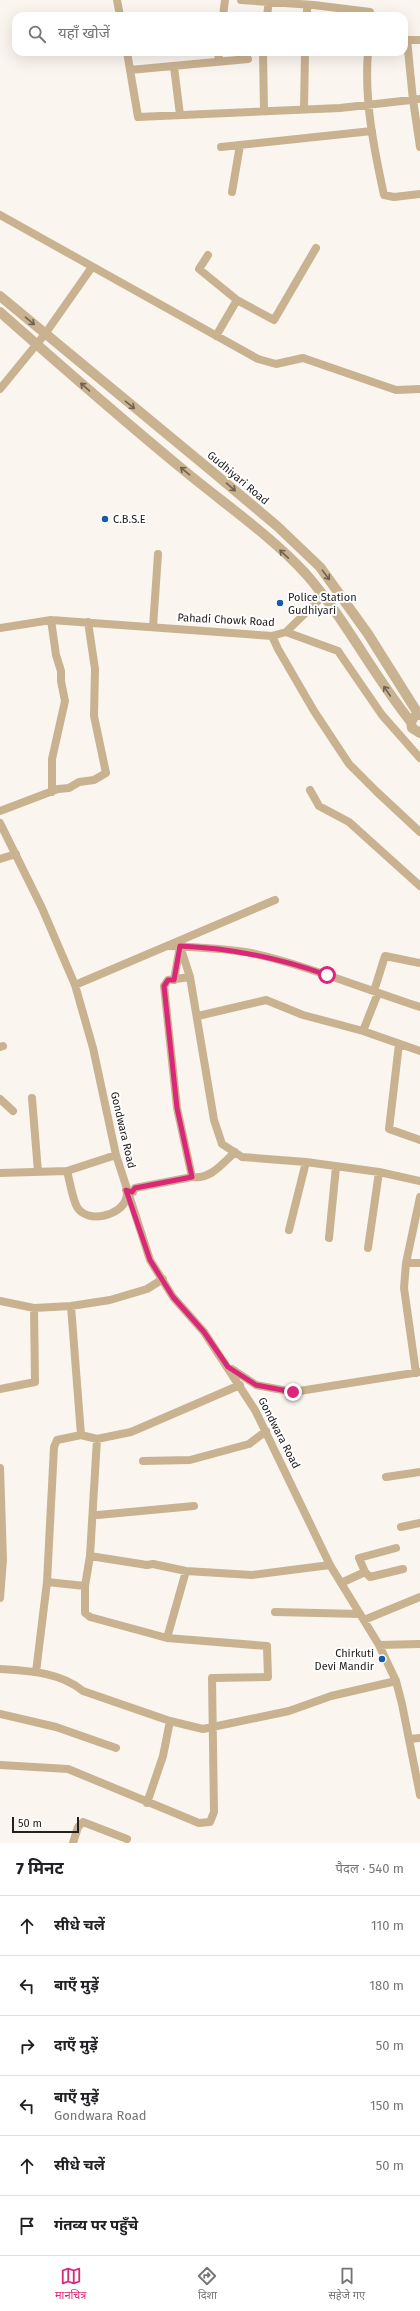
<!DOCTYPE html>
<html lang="hi">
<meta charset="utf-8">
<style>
body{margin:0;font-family:"Fira Sans","Noto Sans Devanagari",sans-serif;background:#f2f2f2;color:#202124}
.scale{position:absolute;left:12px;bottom:10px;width:67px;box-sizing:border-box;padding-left:4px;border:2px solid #23211f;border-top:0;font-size:11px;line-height:14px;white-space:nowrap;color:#23211f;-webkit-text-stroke:3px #fff;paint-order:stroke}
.stop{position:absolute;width:12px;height:12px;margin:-9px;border:3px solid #db2777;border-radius:50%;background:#fff}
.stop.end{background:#db2777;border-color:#fff;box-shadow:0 1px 4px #0008}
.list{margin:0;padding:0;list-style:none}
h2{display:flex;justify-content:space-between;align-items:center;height:52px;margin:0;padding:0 16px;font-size:17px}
h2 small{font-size:13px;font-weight:400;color:#757577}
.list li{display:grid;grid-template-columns:26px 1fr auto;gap:12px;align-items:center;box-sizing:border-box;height:60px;padding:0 16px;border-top:1px solid #e0e0e0}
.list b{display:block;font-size:15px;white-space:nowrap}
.list p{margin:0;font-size:13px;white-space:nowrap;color:#757577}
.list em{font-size:13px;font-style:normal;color:#757577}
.icon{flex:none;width:22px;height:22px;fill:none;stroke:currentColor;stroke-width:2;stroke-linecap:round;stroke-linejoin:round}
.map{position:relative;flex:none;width:420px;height:1843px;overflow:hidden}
.search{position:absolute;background:#fff;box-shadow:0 4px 16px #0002;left:12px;right:12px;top:12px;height:44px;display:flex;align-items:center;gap:10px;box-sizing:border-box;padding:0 14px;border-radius:12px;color:#757577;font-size:15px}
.sheet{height:412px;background:#fff}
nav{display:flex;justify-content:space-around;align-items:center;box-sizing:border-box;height:56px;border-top:1px solid #e0e0e0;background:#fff;font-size:11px;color:#757577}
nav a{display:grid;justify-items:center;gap:2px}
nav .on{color:#db2777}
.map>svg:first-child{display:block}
</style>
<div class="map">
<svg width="420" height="1843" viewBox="0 0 420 1843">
<rect width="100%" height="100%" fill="#faf5ef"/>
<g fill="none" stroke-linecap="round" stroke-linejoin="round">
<path stroke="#c9b290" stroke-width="8" d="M117 0 120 16
M241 0 314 5 370 12V16
M223 16 225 0
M267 16 269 0
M307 16V5
M404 37 407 40 413 100 420 147
M407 40H420
M127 52 138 117 340 108 420 99
M263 52 264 111
M368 52C364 100 374 149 384 195L394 197 420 194
M218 61 219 52
M174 67 180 115
M130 70 248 59
M304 109 305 52
M221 147 372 131
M232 192 240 145
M0 215 258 359 276 364 303 358 396 390 420 389
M208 255 199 269 237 300
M216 336 237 300 274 320 316 248
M0 389 45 334 92 267
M51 620 56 655 61 671V681L65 701 52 759V792
M153 627 158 554
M0 628 51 620 272 636 286 632 338 651 382 715 420 758
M286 632 323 596
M272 636 278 649 314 711 349 764 376 791 420 832
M310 790 319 806 349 822 420 886
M0 811 58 789 69 788 79 782 94 780 106 773 94 716 95 669 88 622
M0 823 42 908 75 985 93 1048 116 1155 150 1260 173 1297 204 1332 255 1410 330 1565 379 1645 396 1681 402 1704 420 1795
M0 859 16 854
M168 946C196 947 223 948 251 953 309 966 364 989 420 1007
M190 977 168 980 164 986 177 1108 192 1177
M174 980 180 946 190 977 214 1120 222 1144 242 1157 306 1162 379 1172 420 1181
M75 985 275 900
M374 991 385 956 420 963
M198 1016 266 1000 303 1015 363 1031 420 1051
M363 1031 378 993
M399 1044 389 1129 420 1140
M0 1047 3 1046
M32 1098 38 1172
M0 1099 13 1111
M67 1171C70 1182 72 1197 77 1207 87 1224 121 1216 126 1199 127 1196 127 1192 126 1190L133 1192 135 1188 192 1177C210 1180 222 1164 235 1152
M0 1173 67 1171 116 1155
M289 1230 306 1162
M329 1238 336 1167
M368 1248 379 1172
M406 1263H420
M0 1301 34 1308 71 1306 110 1300 147 1289 163 1279
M71 1306 81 1435
M232 1369 256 1385 293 1392 420 1372
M416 1373 404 1288 406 1263 420 1197
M0 1389 35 1382 34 1308
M143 1461 190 1460 249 1444 266 1431
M0 1468 3 1560 0 1598
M386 1477 420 1472
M93 1513 98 1515 194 1506
M401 1527 420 1523
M90 1556 147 1565 153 1564 186 1571 252 1575 330 1565
M365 1572 370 1577 403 1569
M47 1582 85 1586
M341 1583 365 1572 359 1558 396 1548
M275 1612 360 1614
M364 1620 420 1597
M167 1638 186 1571
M379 1645 420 1644
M0 1669C29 1671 60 1672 83 1691L170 1721 203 1729 289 1711 331 1696 396 1681
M36 1672 47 1582 54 1447 57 1440 81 1435 97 1439 131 1432 240 1385
M0 1714 56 1727 116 1748
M409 1739 420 1738
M0 1765 68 1769 199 1823 210 1822 214 1812 212 1678 268 1677 267 1646 167 1638 90 1617 85 1613V1586L90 1556 97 1439
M147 1803 163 1756 170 1721
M73 1843 78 1827 83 1822 127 1839"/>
<path stroke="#c9b290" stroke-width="10" d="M0 296 214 473 277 526 320 567 368 634 419 715
M0 312C61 366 123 420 186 472 226 505 271 536 306 574 346 620 373 675 411 722
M414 717 411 722 412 728 420 733"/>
</g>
<defs><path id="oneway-shaft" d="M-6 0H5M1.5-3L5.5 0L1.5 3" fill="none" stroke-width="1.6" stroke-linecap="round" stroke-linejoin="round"/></defs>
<g stroke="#6e6252">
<use href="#oneway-shaft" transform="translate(30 321) rotate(40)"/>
<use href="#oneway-shaft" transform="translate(85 387) rotate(-139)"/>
<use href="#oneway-shaft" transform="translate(130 405) rotate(39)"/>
<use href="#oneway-shaft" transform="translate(185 471) rotate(-141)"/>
<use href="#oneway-shaft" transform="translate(231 487) rotate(41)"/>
<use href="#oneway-shaft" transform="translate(284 554) rotate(-137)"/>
<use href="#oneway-shaft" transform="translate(326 575) rotate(53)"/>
<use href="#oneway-shaft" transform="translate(387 691) rotate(-124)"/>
</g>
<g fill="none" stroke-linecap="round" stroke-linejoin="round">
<path stroke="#db2777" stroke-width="5" d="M293 1392 256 1385 228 1367 204 1332 173 1297 150 1260 126 1190 132 1192 135 1188 192 1177 177 1108 164 986 168 980H174L180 946C231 948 279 958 327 975"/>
</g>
<g fill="#135cab" stroke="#fff" stroke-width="1.5">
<circle cx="105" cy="519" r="4"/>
<circle cx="280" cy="603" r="4"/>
<circle cx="382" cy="1659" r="4"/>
</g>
<g text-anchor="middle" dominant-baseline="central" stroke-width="4" stroke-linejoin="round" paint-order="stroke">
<g font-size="11" fill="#23211f" stroke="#fff">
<text transform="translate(238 478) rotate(40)">Gudhiyari Road</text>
<text transform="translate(226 620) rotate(3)">Pahadi Chowk Road</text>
<text transform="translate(123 1130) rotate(77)">Gondwara Road</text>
<text transform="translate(279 1433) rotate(63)">Gondwara Road</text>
</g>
<g font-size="11" fill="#23211f" stroke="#fff" text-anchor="start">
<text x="113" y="519">C.B.S.E</text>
<text x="288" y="597">Police Station<tspan x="288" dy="13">Gudhiyari</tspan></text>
<text x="374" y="1653" text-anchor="end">Chirkuti<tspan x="374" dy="13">Devi Mandir</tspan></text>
</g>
</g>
</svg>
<div class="scale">50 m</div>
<div class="stop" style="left:327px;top:975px"></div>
<div class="stop end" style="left:293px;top:1392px"></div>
<div class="search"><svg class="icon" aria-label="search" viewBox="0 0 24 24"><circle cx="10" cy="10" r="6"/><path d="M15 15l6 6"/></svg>यहाँ खोजें</div>
</div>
<section class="sheet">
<h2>7 मिनट<small>पैदल · 540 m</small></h2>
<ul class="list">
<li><svg class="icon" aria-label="ahead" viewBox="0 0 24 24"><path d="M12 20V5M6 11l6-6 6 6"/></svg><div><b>सीधे चलें</b></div><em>110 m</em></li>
<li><svg class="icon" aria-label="left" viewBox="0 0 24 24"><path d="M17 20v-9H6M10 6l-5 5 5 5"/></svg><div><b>बाएँ मुड़ें</b></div><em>180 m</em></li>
<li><svg class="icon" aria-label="right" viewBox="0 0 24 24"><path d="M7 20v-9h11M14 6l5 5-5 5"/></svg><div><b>दाएँ मुड़ें</b></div><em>50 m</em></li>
<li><svg class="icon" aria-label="left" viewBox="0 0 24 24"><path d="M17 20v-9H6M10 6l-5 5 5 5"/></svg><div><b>बाएँ मुड़ें</b><p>Gondwara Road</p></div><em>150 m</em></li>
<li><svg class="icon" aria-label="ahead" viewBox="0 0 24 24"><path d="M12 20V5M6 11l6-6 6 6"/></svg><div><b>सीधे चलें</b></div><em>50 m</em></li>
<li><svg class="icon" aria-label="arrive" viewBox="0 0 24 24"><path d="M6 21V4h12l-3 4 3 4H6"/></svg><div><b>गंतव्य पर पहुँचे</b></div></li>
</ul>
</section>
<nav>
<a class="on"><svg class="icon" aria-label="map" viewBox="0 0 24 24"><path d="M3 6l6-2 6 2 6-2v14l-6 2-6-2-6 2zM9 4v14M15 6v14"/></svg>मानचित्र</a>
<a><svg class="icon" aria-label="directions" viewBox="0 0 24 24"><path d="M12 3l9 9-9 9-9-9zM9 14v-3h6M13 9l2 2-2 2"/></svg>दिशा</a>
<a><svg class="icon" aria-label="saved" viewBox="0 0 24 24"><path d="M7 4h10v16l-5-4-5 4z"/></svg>सहेजे गए</a>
</nav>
